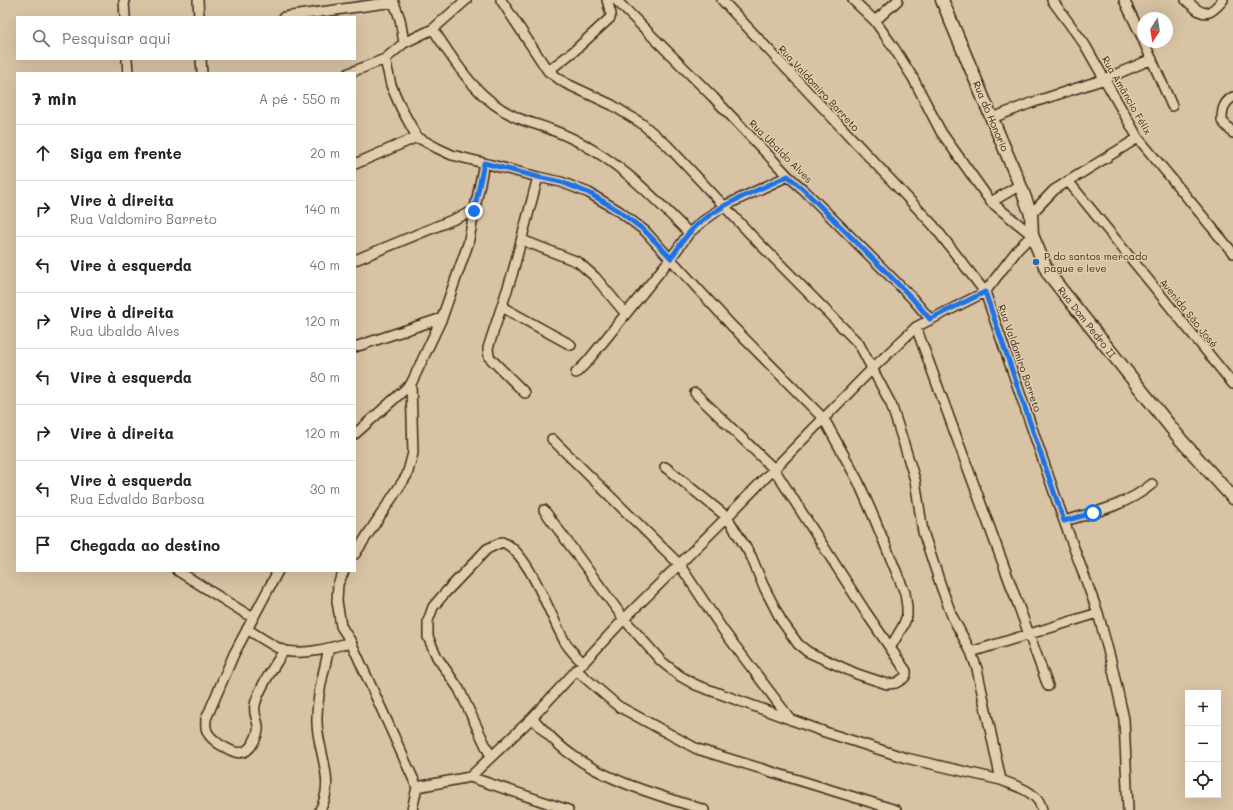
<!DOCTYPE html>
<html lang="pt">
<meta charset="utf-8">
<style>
body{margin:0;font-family:Mali,sans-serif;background:#f6f6f6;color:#222}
.controls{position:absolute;right:12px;bottom:12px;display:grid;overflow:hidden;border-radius:0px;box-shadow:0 4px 16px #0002}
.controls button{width:36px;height:36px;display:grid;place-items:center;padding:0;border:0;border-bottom:1px solid #e0e0e0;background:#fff;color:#222;font:20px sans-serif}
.compass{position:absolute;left:1137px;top:12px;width:36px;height:36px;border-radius:50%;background:#fff;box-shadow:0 4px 16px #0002;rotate:192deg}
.stop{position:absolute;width:12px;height:12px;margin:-9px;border:3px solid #1a73e8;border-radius:50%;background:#fff}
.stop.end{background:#1a73e8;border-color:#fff;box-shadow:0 1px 4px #0008}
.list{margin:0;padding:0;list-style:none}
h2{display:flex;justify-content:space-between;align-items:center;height:52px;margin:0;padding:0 16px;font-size:17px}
h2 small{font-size:13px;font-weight:400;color:#767676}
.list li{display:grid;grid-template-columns:26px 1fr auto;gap:12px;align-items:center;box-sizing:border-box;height:56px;padding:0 16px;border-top:1px solid #e0e0e0}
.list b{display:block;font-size:15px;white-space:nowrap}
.list p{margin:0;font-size:13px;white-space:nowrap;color:#767676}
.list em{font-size:13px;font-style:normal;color:#767676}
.icon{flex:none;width:22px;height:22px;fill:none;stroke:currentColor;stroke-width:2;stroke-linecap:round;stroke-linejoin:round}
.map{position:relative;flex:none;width:1233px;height:810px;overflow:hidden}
.search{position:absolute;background:#fff;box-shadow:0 4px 16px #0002;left:16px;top:16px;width:340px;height:44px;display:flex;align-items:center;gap:10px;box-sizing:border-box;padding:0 14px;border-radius:0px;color:#767676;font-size:15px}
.panel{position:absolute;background:#fff;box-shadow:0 4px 16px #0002;left:16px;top:72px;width:340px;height:500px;border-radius:0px}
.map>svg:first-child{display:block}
</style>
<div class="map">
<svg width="1233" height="810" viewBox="0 0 1233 810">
<rect width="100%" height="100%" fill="#d8c3a4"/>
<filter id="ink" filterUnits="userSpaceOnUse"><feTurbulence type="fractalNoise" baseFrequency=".025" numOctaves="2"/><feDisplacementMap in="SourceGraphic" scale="8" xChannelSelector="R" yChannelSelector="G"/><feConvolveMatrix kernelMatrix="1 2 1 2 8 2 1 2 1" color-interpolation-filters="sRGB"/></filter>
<g filter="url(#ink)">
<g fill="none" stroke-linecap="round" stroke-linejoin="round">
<defs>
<path id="minor" d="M124 0 125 17
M198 0 199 17
M393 0 400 19 404 43
M501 0 548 71 565 83 612 105 641 123 667 145 753 237 859 344 891 404 903 441 915 480 923 532 942 589 952 616 971 652 977 669 1001 780 906 758 825 732 696 685 680 676 661 661 624 619 544 510
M616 0 713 97 788 176 805 191 912 298 930 319
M722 0 933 225 985 292 1064 521 1098 613 1111 661 1124 719 1128 810
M1052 0 1085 45 1138 138 1233 253
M1124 0 1143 39
M1186 0C1203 16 1207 18 1223 0
M284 17 394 2
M875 21 898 0
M433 29C456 64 478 101 518 118 529 123 541 125 552 130 566 135 580 142 593 150 630 172 659 203 689 233
M1144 42 1172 106
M127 59 128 73
M201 59 202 73
M548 71 574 51 610 18 611 14 607 0
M349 73 385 59 404 43 433 29 466 0
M1233 97C1223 103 1222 110 1222 121L1233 133
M992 118 1031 103 1105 79 1152 59
M484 163 538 177 561 182 589 193 619 211 645 231 731 325 824 419 858 481 875 520 905 593 907 607V616L903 626 890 648
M355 164 417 137
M1068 181 1233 384
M991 202 1020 185
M1031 214 1054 190 1138 138
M522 240 578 262 595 277 626 314
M355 260 474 211
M502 307 571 345
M916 327 1048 686
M355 347 442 318
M576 373 587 362 671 258 689 233 702 222 724 206 788 176
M525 393 489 357 488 348 512 275 538 177
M355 434 411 384 442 318 468 244 484 163 452 155 437 148 417 137 401 108 391 85 385 59
M552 439 679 564 723 630 791 720
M665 467 727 517 751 556 763 585 781 620 798 644 808 652 857 674 887 684 896 683 904 678 906 675V671L865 611 774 469 695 393
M1064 521C1096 512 1127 505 1152 484
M355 554 407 475 413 453 411 384
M178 571 253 618
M278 571 234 654 206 719C206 723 205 727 207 731 209 737 214 740 219 744 232 752 244 759 253 743 265 723 252 720 255 705 259 687 275 666 284 650
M344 571 338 584 337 601 341 626 351 642 417 787 412 810
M247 629C255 634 277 649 285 651 307 655 330 648 351 642
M971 652 1098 613
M576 670 618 706 697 749 896 810
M532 718C545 731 557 745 572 755 608 782 662 796 704 810
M491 757 459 689 437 657 428 637V621L433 607 444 594 487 549 502 542C528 550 551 618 565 642 570 650 576 656 583 663
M470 777 568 810
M1001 780C1015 786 1040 792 1042 810
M417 787 470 777 532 718 624 619 727 517 873 368 916 327 985 292 1018 249 1032 235 991 202 941 132 913 78 894 48 875 21 853 0
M320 810C336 781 318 753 317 723 316 698 324 672 329 648"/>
<path id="tertiary" d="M942 0 1020 185 1031 214 1032 235 1048 273 1181 440 1233 498"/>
</defs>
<use href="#minor" stroke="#3b2a1e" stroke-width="12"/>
<use href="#tertiary" stroke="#3b2a1e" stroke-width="15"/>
<use href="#minor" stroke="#e2cdac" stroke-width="9"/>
<use href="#tertiary" stroke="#e2cdac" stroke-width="12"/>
</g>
</g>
<g fill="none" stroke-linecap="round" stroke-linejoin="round" filter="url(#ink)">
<path stroke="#1a73e8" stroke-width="5" d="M474 211 484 163 538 177 561 182 589 193 619 211 645 231 671 258C677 250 682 241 689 233 714 205 755 192 788 176L805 191 912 298 930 319 985 292 1064 521 1093 513"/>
</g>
<circle fill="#1f6fb2" stroke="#e2cdac" stroke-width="1.5" cx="1036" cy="262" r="4"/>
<g text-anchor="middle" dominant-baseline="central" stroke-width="3" stroke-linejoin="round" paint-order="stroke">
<g font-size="10" fill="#3b2a1e" stroke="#e2cdac">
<text transform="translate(819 88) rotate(47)">Rua Valdomiro Barreto</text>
<text transform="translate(1127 95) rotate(60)">Rua Amâncio Félix</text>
<text transform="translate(991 116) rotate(67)">Rua do Honorio</text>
<text transform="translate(781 151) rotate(45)">Rua Ubaldo Alves</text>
<text transform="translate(1189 313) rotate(51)">Avenida São José</text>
<text transform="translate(1087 322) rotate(52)">Rua Dom Pedro II</text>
<text transform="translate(1020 358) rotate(71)">Rua Valdomiro Barreto</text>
</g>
<g font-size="10" fill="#3b2a1e" stroke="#e2cdac" text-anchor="start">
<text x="1044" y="256">P do santos mercado<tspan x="1044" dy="12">pague e leve</tspan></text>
</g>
</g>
</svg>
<div class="controls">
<button>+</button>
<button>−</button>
<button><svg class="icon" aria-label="locate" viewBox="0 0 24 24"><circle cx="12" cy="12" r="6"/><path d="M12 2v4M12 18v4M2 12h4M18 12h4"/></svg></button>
</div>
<svg class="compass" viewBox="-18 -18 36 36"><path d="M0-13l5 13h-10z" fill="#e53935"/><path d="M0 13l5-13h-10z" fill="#767676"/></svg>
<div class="stop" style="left:1093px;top:513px"></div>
<div class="stop end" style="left:474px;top:211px"></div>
<div class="search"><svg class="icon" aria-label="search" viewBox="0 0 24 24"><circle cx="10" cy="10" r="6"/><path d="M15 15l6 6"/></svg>Pesquisar aqui</div>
<section class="panel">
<h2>7 min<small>A pé · 550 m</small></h2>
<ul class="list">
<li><svg class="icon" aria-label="ahead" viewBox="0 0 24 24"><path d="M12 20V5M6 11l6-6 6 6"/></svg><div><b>Siga em frente</b></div><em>20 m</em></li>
<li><svg class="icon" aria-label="right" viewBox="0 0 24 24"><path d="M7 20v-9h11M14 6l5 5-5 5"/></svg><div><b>Vire à direita</b><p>Rua Valdomiro Barreto</p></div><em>140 m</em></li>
<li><svg class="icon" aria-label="left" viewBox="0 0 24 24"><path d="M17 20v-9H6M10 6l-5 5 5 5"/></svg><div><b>Vire à esquerda</b></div><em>40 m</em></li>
<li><svg class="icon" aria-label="right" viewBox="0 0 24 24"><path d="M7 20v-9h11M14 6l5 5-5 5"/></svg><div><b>Vire à direita</b><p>Rua Ubaldo Alves</p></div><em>120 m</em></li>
<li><svg class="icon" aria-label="left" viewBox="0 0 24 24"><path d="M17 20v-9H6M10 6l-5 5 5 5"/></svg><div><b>Vire à esquerda</b></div><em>80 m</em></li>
<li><svg class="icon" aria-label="right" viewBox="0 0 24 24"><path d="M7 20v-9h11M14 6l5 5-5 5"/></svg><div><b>Vire à direita</b></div><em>120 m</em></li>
<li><svg class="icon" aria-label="left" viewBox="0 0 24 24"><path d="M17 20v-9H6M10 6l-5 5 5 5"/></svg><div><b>Vire à esquerda</b><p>Rua Edvaldo Barbosa</p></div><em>30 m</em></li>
<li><svg class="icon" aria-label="arrive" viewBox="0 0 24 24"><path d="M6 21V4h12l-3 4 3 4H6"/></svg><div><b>Chegada ao destino</b></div></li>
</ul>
</section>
</div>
